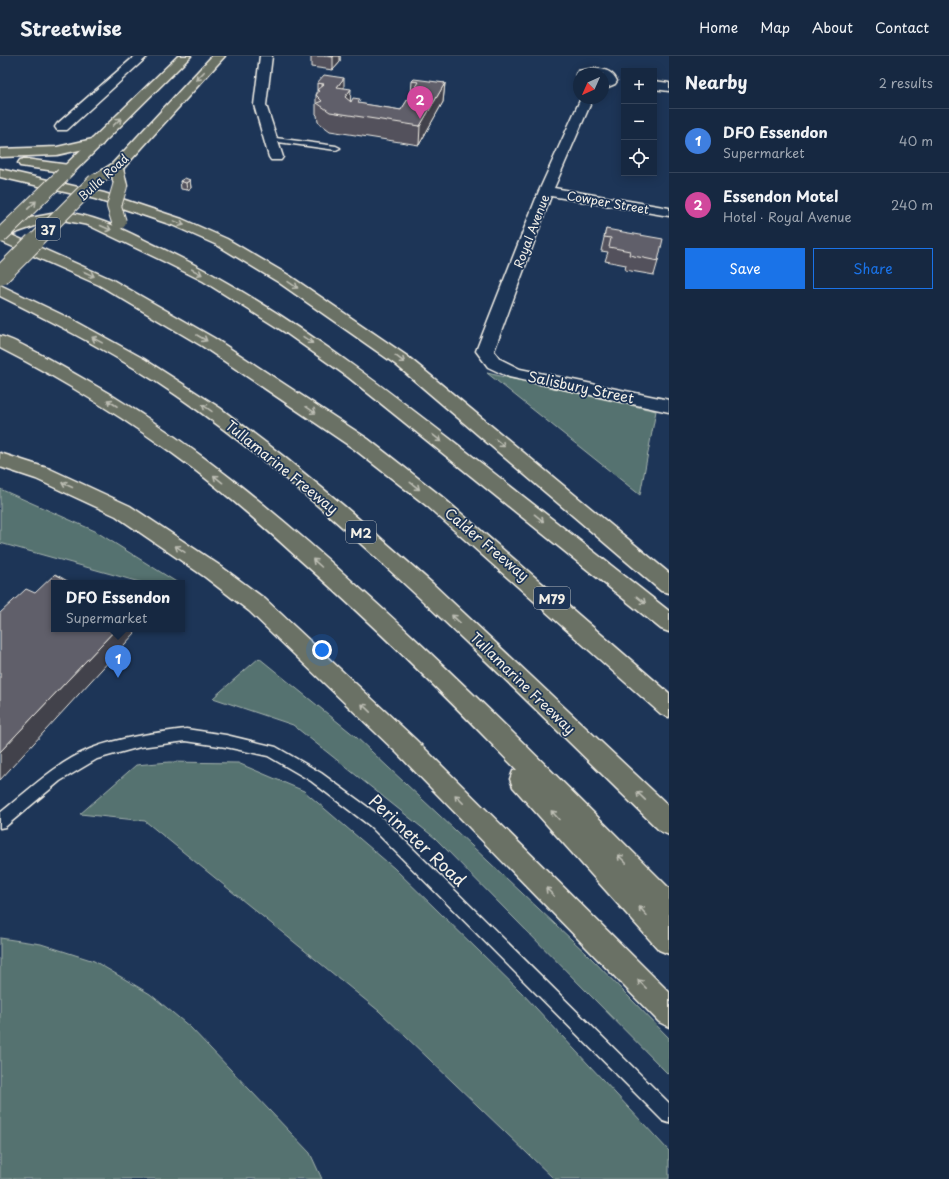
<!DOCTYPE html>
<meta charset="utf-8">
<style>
body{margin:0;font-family:"Playpen Sans",sans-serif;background:#23344c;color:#f1f3f6}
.controls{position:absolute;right:12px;top:12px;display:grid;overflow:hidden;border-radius:0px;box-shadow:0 2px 10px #0003}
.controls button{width:36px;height:36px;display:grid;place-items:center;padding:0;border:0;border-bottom:1px solid #35445a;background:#162841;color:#f1f3f6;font:20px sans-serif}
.compass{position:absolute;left:573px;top:12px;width:36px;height:36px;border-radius:50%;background:#162841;box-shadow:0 2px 10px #0003;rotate:225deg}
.you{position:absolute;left:322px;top:594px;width:14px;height:14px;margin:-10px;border:3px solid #fff;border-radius:50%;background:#1a73e8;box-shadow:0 0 0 6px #1a73e833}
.badge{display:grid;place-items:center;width:26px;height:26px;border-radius:50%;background:#1a73e8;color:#fff;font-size:13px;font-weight:700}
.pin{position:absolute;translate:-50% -33px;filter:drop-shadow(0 1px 2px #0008)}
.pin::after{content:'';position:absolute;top:21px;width:14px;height:12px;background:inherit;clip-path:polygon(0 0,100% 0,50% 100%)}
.popup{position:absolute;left:51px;top:524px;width:134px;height:52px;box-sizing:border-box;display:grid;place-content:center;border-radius:0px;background:#162841;filter:drop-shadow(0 1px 3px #0005);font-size:13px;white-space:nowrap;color:#9ea6b1}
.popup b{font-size:15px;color:#f1f3f6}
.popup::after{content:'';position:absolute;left:50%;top:100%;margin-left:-8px;border:8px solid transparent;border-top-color:#162841}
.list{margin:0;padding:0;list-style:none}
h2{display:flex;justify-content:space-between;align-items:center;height:52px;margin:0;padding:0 16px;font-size:17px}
h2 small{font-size:13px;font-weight:400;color:#9ea6b1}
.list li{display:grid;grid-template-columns:26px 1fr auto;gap:12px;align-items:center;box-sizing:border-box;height:64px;padding:0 16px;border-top:1px solid #35445a}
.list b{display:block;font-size:15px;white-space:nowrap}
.list p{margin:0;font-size:13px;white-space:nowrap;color:#9ea6b1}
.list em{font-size:13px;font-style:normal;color:#9ea6b1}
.actions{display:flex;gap:8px;padding:12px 16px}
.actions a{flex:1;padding:9px 0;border:1px solid #1a73e8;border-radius:0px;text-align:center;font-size:14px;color:#1a73e8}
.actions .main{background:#1a73e8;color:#fff}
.icon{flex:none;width:22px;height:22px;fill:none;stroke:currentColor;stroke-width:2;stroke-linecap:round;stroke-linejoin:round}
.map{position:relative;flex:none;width:669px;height:1123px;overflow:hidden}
header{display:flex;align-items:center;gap:24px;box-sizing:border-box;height:56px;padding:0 20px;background:#162841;border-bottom:1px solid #35445a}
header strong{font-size:19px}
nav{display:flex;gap:22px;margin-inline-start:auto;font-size:14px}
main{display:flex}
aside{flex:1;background:#162841}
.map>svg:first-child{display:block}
</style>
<header>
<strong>Streetwise</strong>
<nav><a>Home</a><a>Map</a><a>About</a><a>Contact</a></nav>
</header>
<main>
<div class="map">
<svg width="669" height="1123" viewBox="0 0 669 1123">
<rect width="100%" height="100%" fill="#1d3557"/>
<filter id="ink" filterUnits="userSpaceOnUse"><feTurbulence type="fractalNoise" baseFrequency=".025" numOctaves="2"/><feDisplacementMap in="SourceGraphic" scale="8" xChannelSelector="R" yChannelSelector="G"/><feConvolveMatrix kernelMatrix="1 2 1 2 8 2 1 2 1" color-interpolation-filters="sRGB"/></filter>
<g filter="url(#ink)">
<path fill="#547270" stroke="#a4b2ac" d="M487 317 656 355 640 439Z
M0 433 95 475 178 527H143L0 487Z
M259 602 355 680 589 900 669 982V1019L435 782 293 669 213 642Z
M169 706 238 707 304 735 394 812 522 937 669 1095V1123H554L379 955 145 765 80 758 136 709Z
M0 882 41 888 94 905 150 938 190 971 310 1097 322 1123H0Z"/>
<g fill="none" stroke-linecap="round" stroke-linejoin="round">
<defs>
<path id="service" d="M268 81 336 90 340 92 336 94 271 85H268Z
M186 673 226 679 276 691 321 717 380 760 669 1047V1067L663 1065 370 770 311 725 268 700 226 691 186 685 140 691 97 703 60 725 5 771 0 772V757C28 735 56 707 90 693 120 681 154 677 186 673Z"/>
<path id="minor" d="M135 0H148L67 74H57L55 71 57 68Z
M260 0H272L266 49 283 101 281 104H271L269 101 254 49Z
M590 13C602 12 612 14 617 25L615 28 603 33V18H579V21L576 18 578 15Z
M654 25 669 27V35L654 33Z
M581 42H593L554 132 669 152V160L551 140 494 295 500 303 520 313 669 344V356L509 321 488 311 476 295 539 135Z"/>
<path id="primary" d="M178 0H191L68 122H58L56 119 58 116Z
M212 0H225L122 114 100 128H90L88 125 90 122 112 108Z
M62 156 67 157 69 160 67 163 38 169 4 181 0 180V172L30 162Z"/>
<path id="motorway" d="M97 82 102 83 104 86 102 89 57 99 0 101V93L57 91Z
M25 103 69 109 74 110 76 113 74 116 69 117 20 110 18 107 20 104Z
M117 107 122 108 127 130 125 133H115L110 111 112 108Z
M0 113 104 137 182 163 227 183 290 220 407 300 669 517V537L661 535 395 308 278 226 217 189 172 169 95 143 0 121Z
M62 156C98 159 129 177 161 192 270 244 364 316 458 389 528 444 599 500 669 555V576L661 573 348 321 286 277 203 225 163 205 88 169 57 163 55 160 57 157Z
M0 174 111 223 214 282 368 383 441 440 669 637V661L661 658 427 450 354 393 202 290 99 229 0 185Z
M0 229 75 265 144 303 220 352 283 400 344 450 433 528 669 750V779L660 775C577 694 495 612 410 533 336 464 260 397 176 339 121 301 60 270 0 240Z
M0 280C12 283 24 290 36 296 60 309 84 323 108 337 197 391 277 457 354 527 463 624 565 729 669 832V898L659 894 513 731 510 723 513 715 517 714C447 641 375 570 299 503 264 471 229 440 191 411 131 366 67 326 0 292Z
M0 397 50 413 130 450 219 509 265 543 415 683 669 936V971L659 966 397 697 249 555 205 521 116 460 36 423 0 411Z"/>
</defs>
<use href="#service" stroke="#f4f1e8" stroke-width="3"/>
<use href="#minor" stroke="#f4f1e8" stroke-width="3"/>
<use href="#primary" stroke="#f4f1e8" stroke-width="3"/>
<use href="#motorway" stroke="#f4f1e8" stroke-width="3"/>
<use href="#service" fill="#1d3557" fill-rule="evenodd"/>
<use href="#minor" fill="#1d3557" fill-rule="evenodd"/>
<use href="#primary" fill="#6b7165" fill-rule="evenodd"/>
<use href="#motorway" fill="#6b7165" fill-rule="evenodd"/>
<defs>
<path id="primary-bridge-far1" d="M0 180 63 119
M33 187 95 125"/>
<path id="primary-bridge" d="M0 220 34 186"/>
<path id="motorway-bridge" d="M119 166 114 150 120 130"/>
</defs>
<use href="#primary-bridge-far1" stroke="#f4f1e8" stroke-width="16" stroke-linecap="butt"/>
<use href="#primary-bridge" stroke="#f4f1e8" stroke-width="20" stroke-linecap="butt"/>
<use href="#motorway-bridge" stroke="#f4f1e8" stroke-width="16" stroke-linecap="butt"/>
<use href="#primary-bridge-far1" stroke="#6b7165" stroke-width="14"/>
<use href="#primary-bridge" stroke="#6b7165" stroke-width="18"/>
<use href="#motorway-bridge" stroke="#6b7165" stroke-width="14"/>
</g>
<path fill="#53515c" stroke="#f4f1e8" d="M311 0H340V6L333 14 311 11Z
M412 25 445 27 443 46 419 89 330 75 318 66 317 59 316 58V39L317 37V27L344 32 350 46 401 54 411 38Z
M190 124 191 132 187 134 181 133 180 125Z
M606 173 658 205 654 219 625 214 626 209 605 205 608 196 601 195Z"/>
<path fill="#43424b" stroke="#f4f1e8" d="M334 0H340V6L333 14V1Z
M344 22V41L337 31Z
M445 27 443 46 419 89 420 70Z
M351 33 350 52 345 41Z
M190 124 191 132 187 134 186 127Z
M116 573H134L135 577 0 724V696Z"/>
<path fill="#605e6b" stroke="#f4f1e8" d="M324 0H334L333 1Z
M324 19 344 22 337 31 351 33 345 41 351 46 353 42 360 43 358 47 401 54 419 26 412 25 414 23 445 27 420 70 330 56 317 47 322 45 316 39 319 35 317 34 324 28 317 27Z
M185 122 190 124 186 127 180 125Z
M606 173 663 183 658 205 629 199 630 195 609 191 611 182 604 181Z
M55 518 71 527H54V573H116L0 696V557L26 533 35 537Z"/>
<defs><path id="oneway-shaft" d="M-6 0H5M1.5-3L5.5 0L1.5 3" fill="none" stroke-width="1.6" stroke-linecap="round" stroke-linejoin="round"/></defs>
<g stroke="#bdbeb4">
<use href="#oneway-shaft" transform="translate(200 20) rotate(134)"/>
<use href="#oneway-shaft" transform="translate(117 66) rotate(-44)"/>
<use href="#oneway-shaft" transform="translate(32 149) rotate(-44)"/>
<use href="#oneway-shaft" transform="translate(179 167) rotate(22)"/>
<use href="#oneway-shaft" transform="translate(106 172) rotate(24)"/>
<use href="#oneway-shaft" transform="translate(197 216) rotate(28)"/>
<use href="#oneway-shaft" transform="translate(89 218) rotate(25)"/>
<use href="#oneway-shaft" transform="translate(293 229) rotate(34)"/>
<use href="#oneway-shaft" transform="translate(202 282) rotate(30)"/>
<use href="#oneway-shaft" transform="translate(97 284) rotate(-151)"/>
<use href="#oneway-shaft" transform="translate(308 284) rotate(35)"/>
<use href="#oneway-shaft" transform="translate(400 303) rotate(37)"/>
<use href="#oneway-shaft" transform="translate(112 347) rotate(-147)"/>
<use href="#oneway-shaft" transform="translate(207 352) rotate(-145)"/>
<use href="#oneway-shaft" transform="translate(311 354) rotate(34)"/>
<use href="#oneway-shaft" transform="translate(437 382) rotate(38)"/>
<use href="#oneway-shaft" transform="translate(500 387) rotate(40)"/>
<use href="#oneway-shaft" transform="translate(218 423) rotate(-141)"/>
<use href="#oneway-shaft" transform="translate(67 429) rotate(-156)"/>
<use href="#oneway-shaft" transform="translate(415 430) rotate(38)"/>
<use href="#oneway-shaft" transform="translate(539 462) rotate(39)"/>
<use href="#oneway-shaft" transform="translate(180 493) rotate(-146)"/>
<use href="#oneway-shaft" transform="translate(317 507) rotate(-138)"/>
<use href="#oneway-shaft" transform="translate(641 544) rotate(39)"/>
<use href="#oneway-shaft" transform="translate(456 563) rotate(-137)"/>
<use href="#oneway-shaft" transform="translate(366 652) rotate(-136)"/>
<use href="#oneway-shaft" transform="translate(641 740) rotate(-136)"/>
<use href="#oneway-shaft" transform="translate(459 743) rotate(-135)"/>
<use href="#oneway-shaft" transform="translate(555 759) rotate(-132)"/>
<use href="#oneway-shaft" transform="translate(622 803) rotate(-135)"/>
<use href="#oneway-shaft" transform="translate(550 836) rotate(-135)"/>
<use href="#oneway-shaft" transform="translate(643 855) rotate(-132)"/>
<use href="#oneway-shaft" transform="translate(642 928) rotate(-135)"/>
</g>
</g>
<g text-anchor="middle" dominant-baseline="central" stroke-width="3.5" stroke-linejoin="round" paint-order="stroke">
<g font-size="12" fill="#f4f1e8" stroke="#1d3557">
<text transform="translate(103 121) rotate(-42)">Bulla Road</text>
<text transform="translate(608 146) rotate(10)">Cowper Street</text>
<text transform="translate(531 175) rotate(-69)">Royal Avenue</text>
</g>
<g fill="#1d3557" stroke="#b4b9bc" stroke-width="1">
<rect x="36" y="162" width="24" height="22" rx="3"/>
<rect x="346" y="465" width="30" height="22" rx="3"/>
<rect x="534" y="531" width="36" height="22" rx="3"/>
</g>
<g font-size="13" font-weight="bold" fill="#f4f1e8">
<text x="48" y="173">37</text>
<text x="361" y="476">M2</text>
<text x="552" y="542">M79</text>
</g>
<g font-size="14" fill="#f4f1e8" stroke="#1d3557">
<text transform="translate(581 331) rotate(12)">Salisbury Street</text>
<text transform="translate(282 411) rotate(39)">Tullamarine Freeway</text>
<text transform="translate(487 488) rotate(40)">Calder Freeway</text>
<text transform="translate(523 627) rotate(44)">Tullamarine Freeway</text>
</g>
<g font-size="17" fill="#f4f1e8" stroke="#1d3557">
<text transform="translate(418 784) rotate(43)">Perimeter Road</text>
</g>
</g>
</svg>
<div class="controls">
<button>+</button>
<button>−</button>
<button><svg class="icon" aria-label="locate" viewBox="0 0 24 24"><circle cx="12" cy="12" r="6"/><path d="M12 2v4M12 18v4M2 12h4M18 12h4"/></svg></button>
</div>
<svg class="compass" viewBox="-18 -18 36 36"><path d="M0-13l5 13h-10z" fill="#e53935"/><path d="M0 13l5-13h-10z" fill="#9ea6b1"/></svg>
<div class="you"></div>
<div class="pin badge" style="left:118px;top:622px;background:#3f7fe0">1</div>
<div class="popup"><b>DFO Essendon</b>Supermarket</div>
<div class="pin badge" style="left:420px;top:63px;background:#d1479c">2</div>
</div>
<aside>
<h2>Nearby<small>2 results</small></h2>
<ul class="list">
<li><span class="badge" style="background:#3f7fe0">1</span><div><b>DFO Essendon</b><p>Supermarket</p></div><em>40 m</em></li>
<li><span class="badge" style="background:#d1479c">2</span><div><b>Essendon Motel</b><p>Hotel · Royal Avenue</p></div><em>240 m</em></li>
</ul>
<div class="actions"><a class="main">Save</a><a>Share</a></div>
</aside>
</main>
